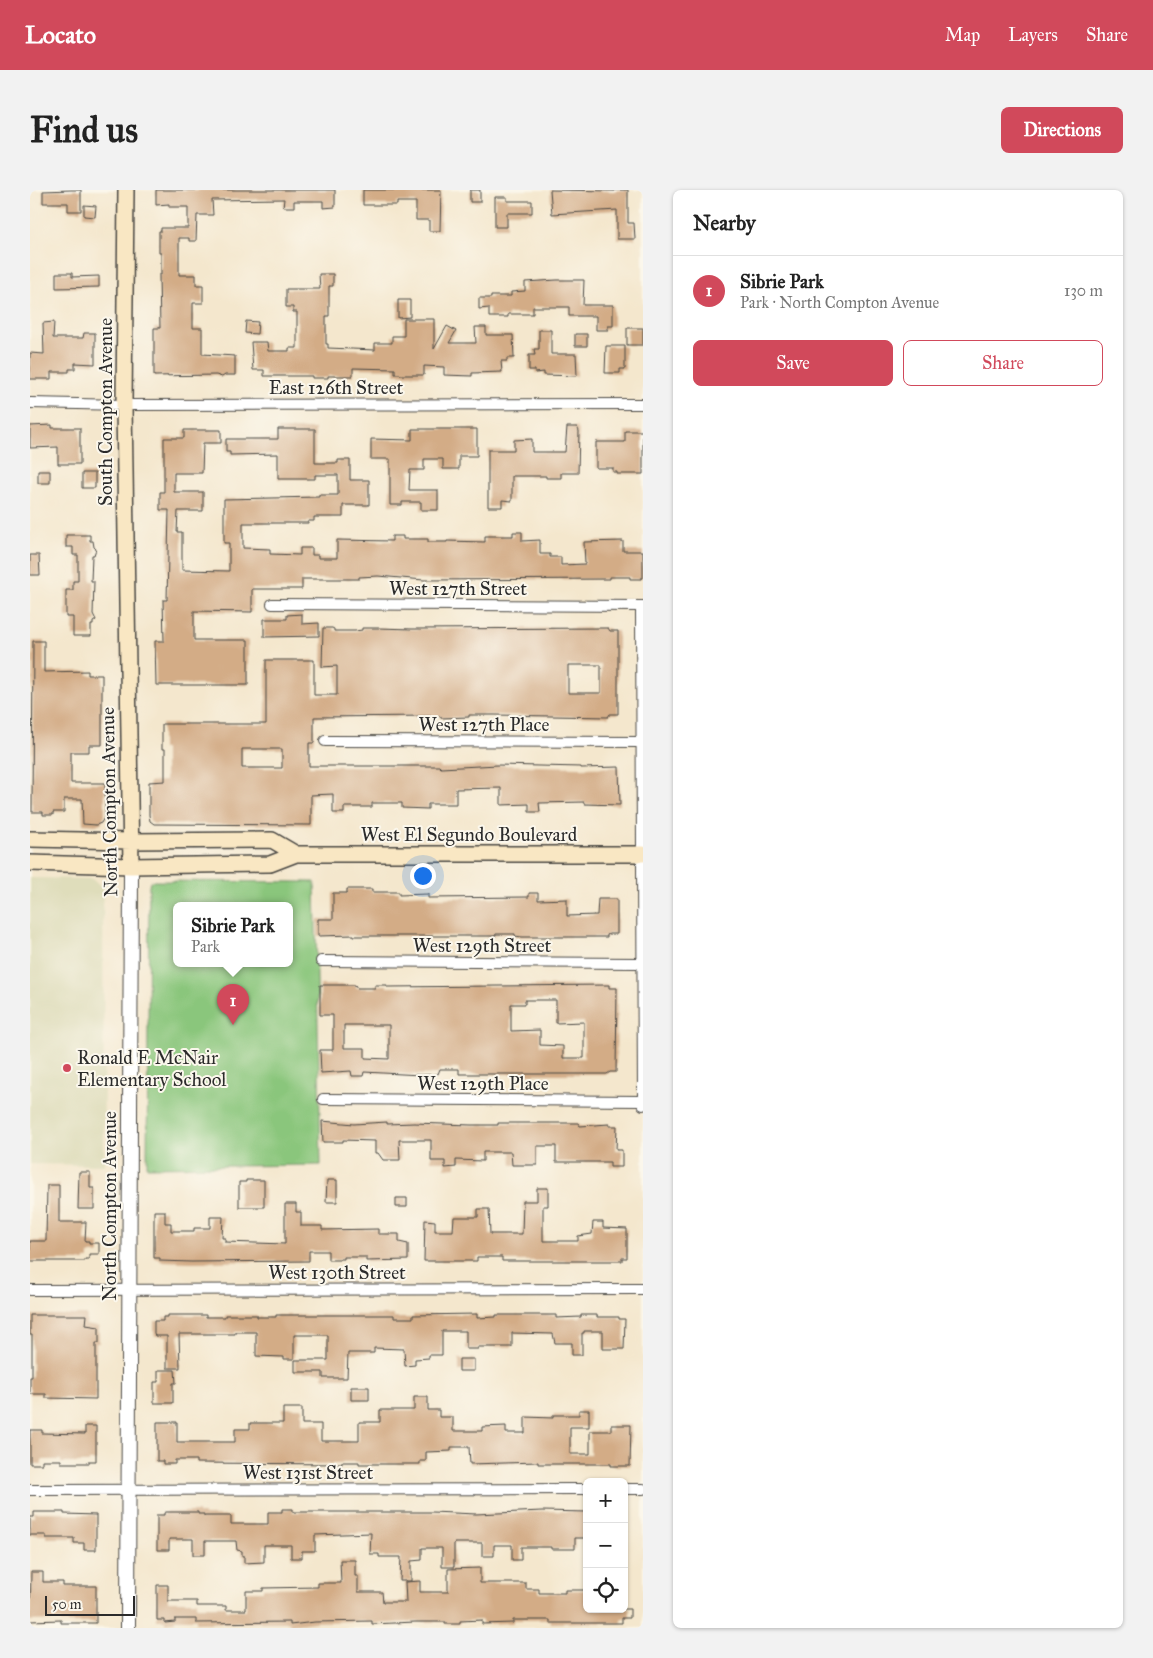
<!DOCTYPE html>
<meta charset="utf-8">
<style>
body{margin:0;font-family:"IM FELL Great Primer",serif;background:#f2f2f2;color:#222}
.controls{position:absolute;right:15px;bottom:15px;display:grid;overflow:hidden;border-radius:8px;box-shadow:0 1px 4px #0004}
.controls button{width:45px;height:45px;display:grid;place-items:center;padding:0;border:0;border-bottom:1px solid #e0e0e0;background:#fff;color:#222;font:25px sans-serif}
.scale{position:absolute;left:15px;bottom:12px;width:90px;box-sizing:border-box;padding-left:5px;border:2px solid #2b2b2b;border-top:0;font-size:14px;line-height:18px;white-space:nowrap;color:#2b2b2b;-webkit-text-stroke:4px #fbf7ec;paint-order:stroke}
.you{position:absolute;left:392px;top:685px;width:18px;height:18px;margin:-12px;border:4px solid #fff;border-radius:50%;background:#1a73e8;box-shadow:0 0 0 8px #1a73e833}
.badge{display:grid;place-items:center;width:32px;height:32px;border-radius:50%;background:#d1495b;color:#fff;font-size:16px;font-weight:700}
.pin{position:absolute;translate:-50% -41px;filter:drop-shadow(0 1px 2px #0008)}
.pin::after{content:'';position:absolute;top:26px;width:18px;height:15px;background:inherit;clip-path:polygon(0 0,100% 0,50% 100%)}
.popup{position:absolute;left:143px;top:712px;width:120px;height:65px;box-sizing:border-box;display:grid;place-content:center;border-radius:8px;background:#fff;filter:drop-shadow(0 1px 4px #0005);font-size:16px;white-space:nowrap;color:#767676}
.popup b{font-size:19px;color:#222}
.popup::after{content:'';position:absolute;left:50%;top:100%;margin-left:-10px;border:10px solid transparent;border-top-color:#fff}
.list{margin:0;padding:0;list-style:none}
h2{display:flex;justify-content:space-between;align-items:center;height:65px;margin:0;padding:0 20px;font-size:21px}
h2 small{font-size:16px;font-weight:400;color:#767676}
.list li{display:grid;grid-template-columns:32px 1fr auto;gap:15px;align-items:center;box-sizing:border-box;height:70px;padding:0 20px;border-top:1px solid #e0e0e0}
.list b{display:block;font-size:19px;white-space:nowrap}
.list p{margin:0;font-size:16px;white-space:nowrap;color:#767676}
.list em{font-size:16px;font-style:normal;color:#767676}
.actions{display:flex;gap:10px;padding:15px 20px}
.actions a{flex:1;padding:11px 0;border:1px solid #d1495b;border-radius:8px;text-align:center;font-size:18px;color:#d1495b}
.actions .main{background:#d1495b;color:#fff}
.icon{flex:none;width:28px;height:28px;fill:none;stroke:currentColor;stroke-width:2;stroke-linecap:round;stroke-linejoin:round}
.map{position:relative;flex:none;width:613px;height:1438px;overflow:hidden;border-radius:8px}
header{display:flex;align-items:center;gap:30px;box-sizing:border-box;height:70px;padding:0 25px;background:#d1495b;color:#fff}
header strong{font-size:24px}
nav{display:flex;gap:28px;margin-inline-start:auto;font-size:18px}
.intro{display:flex;align-items:center;justify-content:space-between;box-sizing:border-box;height:120px;padding:0 30px}
h1{margin:0;font-size:35px}
.button{padding:12px 22px;border-radius:8px;background:#d1495b;color:#fff;font-size:18px;font-weight:700}
main{display:flex;gap:30px;padding:0 30px}
aside{flex:1;background:#fff;border-radius:8px;box-shadow:0 1px 4px #0004}
.map>svg:first-child{display:block}
</style>
<header>
<strong>Locato</strong>
<nav><a>Map</a><a>Layers</a><a>Share</a></nav>
</header>
<div class="intro"><h1>Find us</h1><a class="button">Directions</a></div>
<main>
<div class="map">
<svg width="613" height="1438" viewBox="0 0 613 1438">
<rect width="100%" height="100%" fill="#fbf7ec"/>
<filter id="ink" filterUnits="userSpaceOnUse"><feTurbulence type="fractalNoise" baseFrequency=".02" numOctaves="2"/><feDisplacementMap in="SourceGraphic" scale="10" xChannelSelector="R" yChannelSelector="G"/><feConvolveMatrix kernelMatrix="1 2 1 2 8 2 1 2 1" color-interpolation-filters="sRGB"/></filter>
<filter id="wash" filterUnits="userSpaceOnUse"><feTurbulence type="fractalNoise" baseFrequency=".0096" numOctaves="4" result="noise"/><feDisplacementMap in="SourceGraphic" scale="20" xChannelSelector="R" yChannelSelector="G"/><feGaussianBlur stdDeviation="1.12" result="paint"/><feColorMatrix in="noise" values="0 0 0 0 0 0 0 0 0 0 0 0 0 0 0 0 0 1.4 0 .05"/><feComposite in="paint" operator="in"/></filter>
<g filter="url(#wash)">
<rect width="100%" height="100%" fill="#f4e7cd"/>
<path fill="#dfddbb" d="M0 688 62 689 73 699 74 975 0 974Z"/>
<path fill="#8ac67c" stroke="#5a7854" fill-rule="evenodd" d="M121 691 285 692 291 975 117 977 119 695ZM147 716H259V774H147Z"/>
<g id="blocks">
<path fill="#d3ac86" fill-rule="evenodd" d="M41 0H51V21H38V13H13V1Z
M126 0H305V17L293 18V11H264V17H253L254 9 182 10 183 25H167L166 51H159V48H149V85H166V95H173V113H163V138H172V164L205 166V185H195L192 187 186 185 124 186V138H130L129 85H131V63H129V41H131V38H158V17H139V14L126 15Z
M333 0H411L410 41H399V30H386V12H367V15H333Z
M440 0H450V12H440Z
M520 0 585 1V0H598V33H604L605 49H587V20L522 24Z
M465 7H477V11H502V23H477V37H465Z
M54 15 66 16 65 27 54 26Z
M26 83H42V87L69 86V97L26 98Z
M289 84H303V96H299V126H296V154H298V158L345 160V153H362V146H374V129H404V159L417 136 426 141 419 153H446L445 137H456V145H483L484 168H477V171H471L472 182 442 183V186L414 185V177L394 176V185H370V184H365V179L323 178V186H298V188H282V186H234V180H223L221 152H237L238 161H259V158H267V122H263V117H256V99H290Z
M527 90H554L553 115H583V136H578V140H566V126H539V117H503V124H478V127H459V118L449 119V108H461V106H481V102L495 101V92Z
M368 110H380V127L368 128Z
M216 131 228 132 227 144 215 143Z
M24 132 23 148H53L54 143H65V174L45 173V179H39V182H21V189H0V163L14 164 13 133Z
M597 138H613V155H597Z
M509 140H521V164H546L547 186 514 185V182L505 183V180H499V165H505L504 159H509Z
M545 144H557V156H545Z
M576 156H595V179H590V183H575Z
M22 235V238H50V274H28V257L0 258V236Z
M537 237H547L549 241 548 283H531V288H516V286H482V311L472 310V317H458V260H484V250L502 249V262H535Z
M248 239H285V273H308V270H320V290H339V315H313V327H284V331H278V333H213V358L240 359V364L270 365V358H282V365H288V368H307V350L362 351V346H373V349H398V352H417V351L455 352V346H483V342H492V351L510 350V364H520V367H531V375L555 374 554 352 593 351V361H613V388H611V389H600V387H580V389L394 390 348 386 329 387V389H272V399H222V422L164 421V450H218V495H126L125 451H134L133 410H137L139 320H130V302H134V248H154V240H191V253H173L172 283H144V302H173V321H148L147 342H152V380L199 381V353H194V309L289 307V305H308V285H285V289H248V264L200 265V262H196V249H248Z
M382 239H447V266H429V279H413V269H394V280H380L379 300H408V320H391V312H372V315H360V269H341V249L382 250Z
M595 241H613V284H587V282H583V278H566V252H595Z
M8 281H20V293H8Z
M52 283H65V298H52Z
M36 345H60V351H63L64 357 66 359 64 365H62L61 391H64L63 424 66 430 63 432V435H61V446H43V427H36V400H43V391H48V365H43V357H36Z
M0 365H9L10 385H0Z
M272 424V434L289 433V446L234 447V429H257V425Z
M293 438H302L304 439V441H325L332 440V438H348L382 439 578 438 580 441H588V524H580L578 527 465 525H439V527L411 528 410 526H403L284 527V553H279V576H409L411 578 468 575 551 577V578L589 577 590 615 554 614V612L509 613 510 622H499V614L471 615V598L426 599V614H398V619L372 618V613H342V617H314V623H303V604L281 605V635L124 634 120 631 119 625V592L135 591V559H132V534H236V470H284V505H307V476L292 477ZM538 475H571V503H538ZM212 559H252V578H212Z
M3 451H14V482L58 481V485H72V555H59V562H41V593H75V626L71 633 66 635 53 634 52 609H34V622H23V625H13V622H2Z
M317 699H342V702H369V705L398 704V708L499 707V703H508V710L537 709V726L567 725 568 709H587V744H579L577 745V747H492L485 746V744H466L465 746H324V745L288 746V729H303V703H317Z
M290 795H325L327 798H345V795H357V797L579 795V798H587L586 882H580L577 884H429V879H410L408 884 391 885 334 882 333 886H322L321 881 291 883 290 860H303V825H290ZM495 810H526V833L554 832V868H533V856L510 855V840L481 841V814H495ZM314 835H359V869L335 868V858H314Z
M292 931 324 934 357 932V934L384 933 441 935H468V933H548L550 936 579 934V936H587L586 960H592V977H580V972H526V956H507V975H482L481 962H453V971L426 970V977L415 978V971H401V950H369L370 970H353L348 963H345V951L313 950V952H293Z
M49 982H60V998H64V1019H48Z
M216 990H234V1017H209V992H216Z
M297 990H307V1012H296Z
M17 995H29V1032H56L55 1051H59V1053H69V1064H59V1069H55V1071H0V1051H16Z
M507 998H518V1016H513V1051H548V1046L562 1044 563 1032H573V1038L597 1039V1068H592V1071H472V1067H447V1071H394L395 1030 405 1031V1041H423L424 1027H448V1019H459L460 1044H492L493 1011H507Z
M366 1008H377V1017H366Z
M255 1014H266V1022H271V1036H292V1040L348 1039V1044H369V1052L378 1054V1070L336 1071V1067H314V1069H310V1070H298V1061H279V1071L161 1072 130 1071V1068H124V1021H135V1033H141V1041H164V1038H180V1027H193L192 1048H195V1052L255 1054Z
M447 1124V1128L466 1127V1125H526V1128L551 1127V1125H567V1127H589V1129H595L594 1159H573V1141H554V1143H552V1165H542V1153H525L523 1144 482 1143V1157H448V1159H436V1141H412V1165H399V1168L385 1169V1175L375 1176 374 1159 344 1158V1163H318L317 1188H293V1182H265V1170H298V1145H264V1169H254V1167L226 1166V1142H205V1144H149L150 1178H137V1146H125L124 1143V1131H133V1127H138V1125H176V1127H195V1125H227V1127H246V1125H364V1128H383V1125Z
M0 1125H57L56 1135 69 1137V1153H66V1209L16 1208V1204H0V1187H2V1145H0Z
M429 1169H444V1181H429Z
M128 1180H145L146 1193H143V1213H124V1192H128Z
M321 1197H339V1210H321Z
M384 1207H398V1220H409V1227H423V1241H452V1237L476 1236V1243H495V1227L523 1228V1225H549V1220H559V1237H540V1264H560V1241H581V1235H601L600 1276H581V1274H508V1272L440 1274 439 1257H421V1261L396 1262V1271H390V1274H329V1272H312V1274L166 1273V1270H145V1274H133V1271H127V1232H147V1252H205V1239H220V1233H253V1218H272V1234H291V1251H329V1232H350V1220H384Z
M55 1236H66V1271H59V1273H31V1270H12V1274H0V1240H12V1243L55 1244Z
M252 1319H263V1322H402L446 1324 512 1321 557 1322V1348H545V1359H521V1357H491V1370H482V1355H464V1366H452V1353H424V1377H412V1358H392V1370L381 1371V1391H370L371 1367H349V1364H340L341 1343 285 1345V1361H272V1368H261V1355H234V1372L214 1373V1366H212V1361L207 1360 206 1351H175V1365H163V1349H139V1360H127V1325H134V1323L136 1322H168V1324H174V1326H201V1334H238V1322H252Z
M4 1322H34V1324L66 1325V1360H54V1353H44V1348H16V1345H0V1327H4Z
M310 1370H325V1386H328V1402H352L353 1412H376L375 1392 390 1391V1402H418V1379L450 1378V1393H496V1399H509V1403H535V1400H557V1419H600V1428H592V1433H520V1430H483V1433L452 1434V1430L430 1431V1434H415V1432H385L342 1434V1431L285 1432 260 1435V1432L166 1433V1429H145V1432L135 1433V1430H127V1395H138V1411H167V1416H196V1420H216V1401H233V1398L288 1397V1393H311Z
M1 1382H13V1392H33V1396H66V1433H31V1430L0 1431Z"/>
</g>
</g>
<g filter="url(#ink)">
<use href="#blocks" fill-opacity="0" stroke="#494743" stroke-width="1"/>
<g fill="none" stroke-linecap="round" stroke-linejoin="round">
<defs>
<path id="minor" d="M0 213 94 215 613 214
M242 414 613 416
M611 416 613 915
M295 551 613 552
M291 771 612 773
M293 909 613 911
M0 1100 613 1099
M594 1299H613
M0 1300 557 1299"/>
<path id="tertiary" d="M98 1438 101 676"/>
<path id="secondary" d="M96 0 94 215 101 676
M0 649 101 651 242 650 266 664
M0 673 101 676 240 674 266 664H613"/>
</defs>
<use href="#minor" stroke="#494743" stroke-width="12"/>
<use href="#tertiary" stroke="#494743" stroke-width="16"/>
<use href="#secondary" stroke="#494743" stroke-width="18"/>
<use href="#minor" stroke="#fff" stroke-width="10"/>
<use href="#tertiary" stroke="#fff" stroke-width="14"/>
<use href="#secondary" stroke="#f9e7c3" stroke-width="15"/>
</g>
</g>
<circle fill="#d1495b" stroke="#fbf7ec" stroke-width="2" cx="37" cy="878" r="5"/>
<g text-anchor="middle" dominant-baseline="central" stroke-width="4" stroke-linejoin="round" paint-order="stroke">
<g font-size="19" fill="#2b2b2b" stroke="#fbf7ec">
<text x="306" y="197">East 126th Street</text>
<text transform="translate(75 222) rotate(-90)">South Compton Avenue</text>
<text x="428" y="398">West 127th Street</text>
<text x="454" y="534">West 127th Place</text>
<text transform="translate(79 612) rotate(-91)">North Compton Avenue</text>
<text x="439" y="644">West El Segundo Boulevard</text>
<text x="452" y="755">West 129th Street</text>
<text x="453" y="893">West 129th Place</text>
<text transform="translate(79 1016) rotate(-90)">North Compton Avenue</text>
<text x="307" y="1082">West 130th Street</text>
<text x="278" y="1282">West 131st Street</text>
</g>
<g font-size="19" fill="#2b2b2b" stroke="#fbf7ec" text-anchor="start">
<text x="47" y="867">Ronald E McNair<tspan x="47" dy="22">Elementary School</tspan></text>
</g>
</g>
</svg>
<div class="controls">
<button>+</button>
<button>−</button>
<button><svg class="icon" aria-label="locate" viewBox="0 0 24 24"><circle cx="12" cy="12" r="6"/><path d="M12 2v4M12 18v4M2 12h4M18 12h4"/></svg></button>
</div>
<div class="scale">50 m</div>
<div class="you"></div>
<div class="pin badge" style="left:203px;top:835px">1</div>
<div class="popup"><b>Sibrie Park</b>Park</div>
</div>
<aside>
<h2>Nearby<small></small></h2>
<ul class="list">
<li><span class="badge">1</span><div><b>Sibrie Park</b><p>Park · North Compton Avenue</p></div><em>130 m</em></li>
</ul>
<div class="actions"><a class="main">Save</a><a>Share</a></div>
</aside>
</main>
